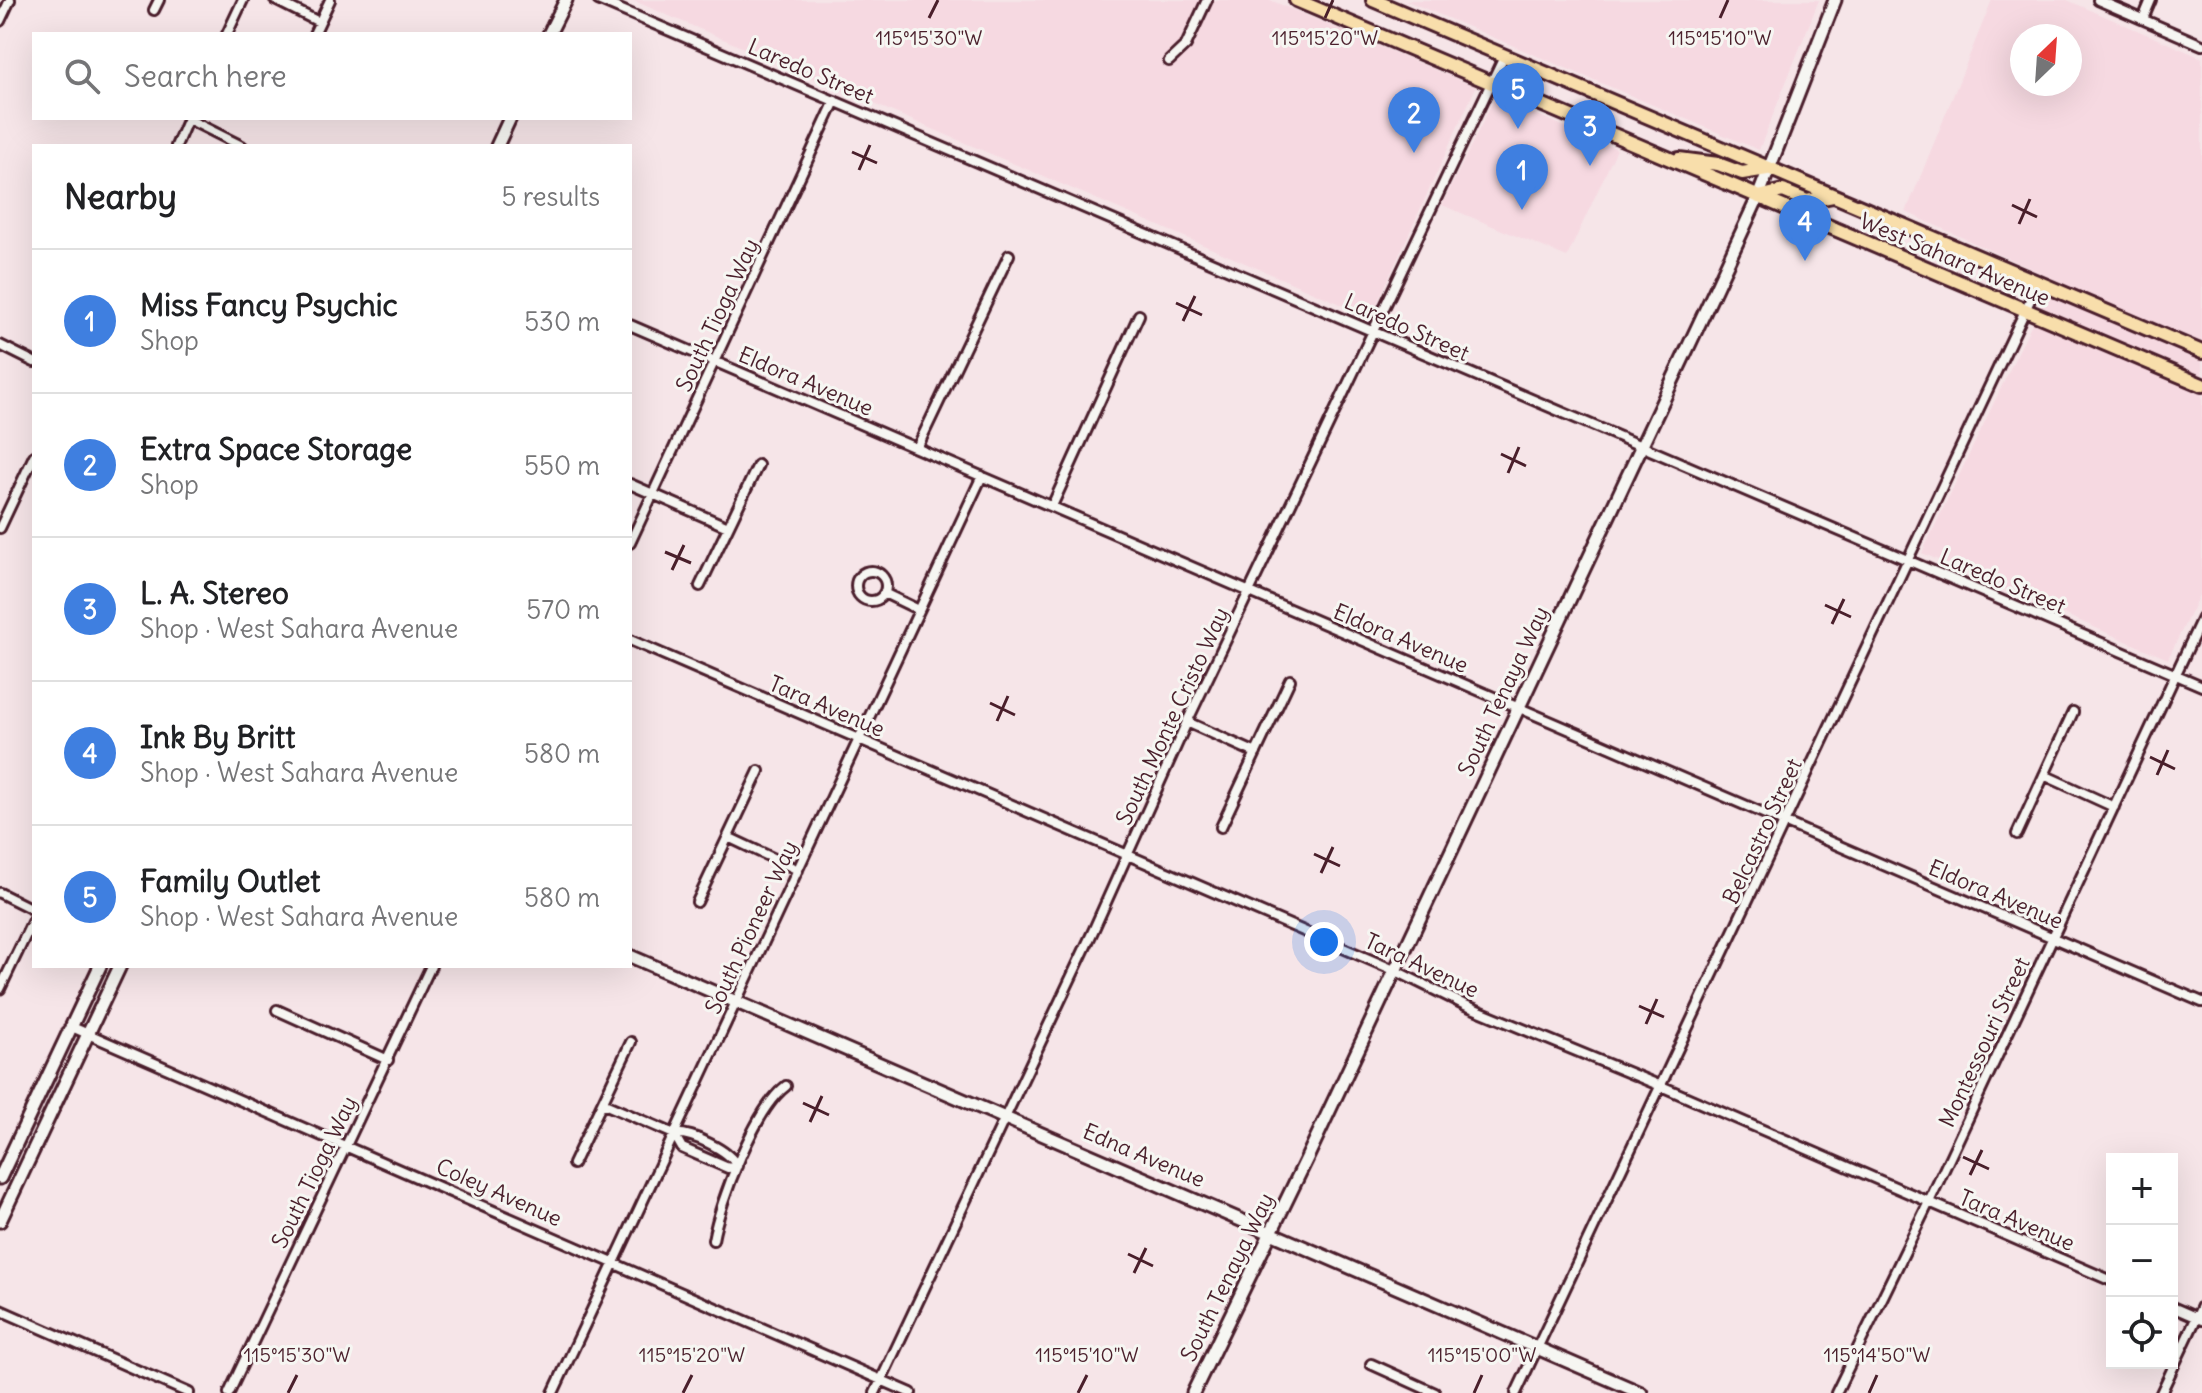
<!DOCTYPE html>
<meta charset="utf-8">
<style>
body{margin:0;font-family:Delius,sans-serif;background:#f6f6f6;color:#202124}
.controls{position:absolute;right:24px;bottom:24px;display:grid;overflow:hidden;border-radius:0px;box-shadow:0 8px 32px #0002}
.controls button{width:72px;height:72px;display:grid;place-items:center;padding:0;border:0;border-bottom:2px solid #e0e0e0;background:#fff;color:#202124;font:40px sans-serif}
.compass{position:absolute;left:2010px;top:24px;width:72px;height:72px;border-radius:50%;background:#fff;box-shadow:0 8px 32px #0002;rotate:25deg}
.you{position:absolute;left:1324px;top:942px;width:28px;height:28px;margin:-20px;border:6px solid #fff;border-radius:50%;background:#1a73e8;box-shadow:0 0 0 12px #1a73e833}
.badge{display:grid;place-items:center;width:52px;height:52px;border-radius:50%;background:#ea580c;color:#fff;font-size:26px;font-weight:700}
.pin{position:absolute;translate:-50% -66px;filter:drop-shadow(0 2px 4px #0008)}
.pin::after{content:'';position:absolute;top:42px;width:28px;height:24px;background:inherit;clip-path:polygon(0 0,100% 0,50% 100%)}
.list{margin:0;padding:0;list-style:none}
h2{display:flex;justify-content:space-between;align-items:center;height:104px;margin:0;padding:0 32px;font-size:34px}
h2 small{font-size:26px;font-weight:400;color:#757577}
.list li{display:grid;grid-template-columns:52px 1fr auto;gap:24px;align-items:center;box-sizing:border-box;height:144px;padding:0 32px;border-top:2px solid #e0e0e0}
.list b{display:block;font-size:30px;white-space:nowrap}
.list p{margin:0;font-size:26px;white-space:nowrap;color:#757577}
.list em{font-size:26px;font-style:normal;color:#757577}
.icon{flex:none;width:44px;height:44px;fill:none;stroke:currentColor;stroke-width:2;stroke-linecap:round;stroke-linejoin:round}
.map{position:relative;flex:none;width:2202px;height:1393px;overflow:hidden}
.search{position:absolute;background:#fff;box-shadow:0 8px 32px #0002;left:32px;top:32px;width:600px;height:88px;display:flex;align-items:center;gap:20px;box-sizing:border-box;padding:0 28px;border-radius:0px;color:#757577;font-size:30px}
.panel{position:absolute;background:#fff;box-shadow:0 8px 32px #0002;left:32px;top:144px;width:600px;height:824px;border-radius:0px}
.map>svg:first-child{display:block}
</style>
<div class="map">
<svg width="2202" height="1393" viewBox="0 0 2202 1393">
<rect width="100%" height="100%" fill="#f6e5e8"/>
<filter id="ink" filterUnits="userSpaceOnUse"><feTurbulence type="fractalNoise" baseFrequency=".0125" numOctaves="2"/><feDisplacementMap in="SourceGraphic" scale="16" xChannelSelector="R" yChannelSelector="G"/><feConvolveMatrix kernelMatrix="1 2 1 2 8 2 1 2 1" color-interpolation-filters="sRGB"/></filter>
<g filter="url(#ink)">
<path fill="#f6d9e1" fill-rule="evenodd" d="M632 0H1270L1476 87 1371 317Z
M1405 0H1819L1759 150Z
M1992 0H2067L2202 58V589L2168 659 1922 553 2053 279 1906 212ZM2022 36H2070V84H2022Z
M1495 97 1617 149 1567 257 1442 205Z"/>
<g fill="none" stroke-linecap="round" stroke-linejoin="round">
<defs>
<path id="street" d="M275 0 319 22
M598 0 2202 686
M2098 0 2202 45
M154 10 159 0
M2143 19 2151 0
M0 21 10 0
M227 34 243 0
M314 34 330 0
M1169 61 1186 45 1207 0
M188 119 242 146
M176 146 188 118
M630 325 2202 1002
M0 345 34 362
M917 448 1009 255
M630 484 728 527
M1052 506 1139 315
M0 528 34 456
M630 543 835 101
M856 586a15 15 0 1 1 30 0a15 15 0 1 1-30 0Z
M700 586 758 465
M884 593 919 610
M630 640 1394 970 1465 1005 1661 1086 2112 1281
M1187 722 1256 753
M2044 775 2114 807
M1221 827 1290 680
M2017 834 2073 712
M728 837 798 870
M0 893 34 910
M697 902 759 771
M0 989 34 918
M277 1010 388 1060
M72 1027 911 1393
M602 1103 674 1134C691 1132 729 1150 737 1166L728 1168 682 1148 674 1134
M573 1164 631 1042
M713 1240C720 1201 755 1109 786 1086
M2172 1307 2202 1320
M0 1310 189 1393
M1371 1364 1435 1393
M229 1393 431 966
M553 1393 982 476
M875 1393 1094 929 1187 722 1504 56
M1516 1393 2038 283
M1836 1393 1929 1202 2202 618
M2161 1393 2202 1306"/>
<path id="secondary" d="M549 34 566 0
M497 146 510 118
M630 956 1641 1393
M0 1178 100 966
M0 1221 120 966
M1193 1393 1307 1158 1715 290 1758 197 1835 0"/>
<path id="primary" d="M1296 0 2202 385
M1373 0 2202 352
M1679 159 1718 164 1742 173 1767 169
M1759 197 1783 191 1807 201 1833 196"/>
</defs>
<use href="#street" stroke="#4a1f2b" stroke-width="14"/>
<use href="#secondary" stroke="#4a1f2b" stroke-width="17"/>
<use href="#primary" stroke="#4a1f2b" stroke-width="18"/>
<use href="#street" stroke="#f6f6f2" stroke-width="8"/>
<use href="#secondary" stroke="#f6f6f2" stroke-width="11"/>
<use href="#primary" stroke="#f8deab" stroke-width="12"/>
</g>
</g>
<path fill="none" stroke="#4a1f2b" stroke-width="3" d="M929 18 938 0M1325 18 1333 0M1720 18 1728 0M852 152 877 163M859 170 870 145M2012 205 2037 217M2019 224 2030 199M1176 303 1202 315M1183 321 1195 296M1501 454 1526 466M1508 473 1519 447M665 552 691 563M672 570 684 545M1825 605 1851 617M1832 624 1844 599M990 703 1015 715M997 721 1008 696M2150 757 2175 769M2157 775 2168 750M1314 854 1340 866M1321 873 1333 847M1639 1006 1664 1017M1646 1024 1657 999M803 1103 829 1115M810 1122 822 1096M1963 1157 1989 1169M1970 1175 1982 1150M1128 1254 1153 1266M1134 1273 1146 1248M288 1393 297 1375M683 1393 692 1375M1078 1393 1087 1375M1474 1393 1482 1375M1869 1393 1877 1375"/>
<g text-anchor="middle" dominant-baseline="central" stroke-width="6" stroke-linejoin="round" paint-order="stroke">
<g font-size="22" fill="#4a1f2b" stroke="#f6f6f2">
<text transform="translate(811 71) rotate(23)">Laredo Street</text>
<text transform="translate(1955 259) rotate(23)">West Sahara Avenue</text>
<text transform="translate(717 315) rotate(-65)">South Tioga Way</text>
<text transform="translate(1407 327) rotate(24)">Laredo Street</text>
<text transform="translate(806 381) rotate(23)">Eldora Avenue</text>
<text transform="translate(2003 581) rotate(23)">Laredo Street</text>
<text transform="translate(1401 638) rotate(23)">Eldora Avenue</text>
<text transform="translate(1503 691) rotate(-65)">South Tenaya Way</text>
<text transform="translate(827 706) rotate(23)">Tara Avenue</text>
<text transform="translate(1172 716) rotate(-65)">South Monte Cristo Way</text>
<text transform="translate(1762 831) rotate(-65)">Belcastro Street</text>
<text transform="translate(1996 894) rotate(23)">Eldora Avenue</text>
<text transform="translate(751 927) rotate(-65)">South Pioneer Way</text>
<text transform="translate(1422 965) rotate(25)">Tara Avenue</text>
<text transform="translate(1984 1042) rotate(-65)">Montessouri Street</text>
<text transform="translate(1144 1155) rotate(23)">Edna Avenue</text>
<text transform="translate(314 1172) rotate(-64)">South Tioga Way</text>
<text transform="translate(499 1192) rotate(24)">Coley Avenue</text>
<text transform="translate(2017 1220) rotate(23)">Tara Avenue</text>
<text transform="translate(1227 1277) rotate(-64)">South Tenaya Way</text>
</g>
</g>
<g font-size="20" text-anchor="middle" fill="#4a1f2b" stroke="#f6f6f2" stroke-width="6" stroke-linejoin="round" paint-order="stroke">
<text x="929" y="45">115°15'30"W</text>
<text x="1325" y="45">115°15'20"W</text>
<text x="1720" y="45">115°15'10"W</text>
<text x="297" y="1362">115°15'30"W</text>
<text x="1877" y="1362">115°14'50"W</text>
<text x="692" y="1362">115°15'20"W</text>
<text x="1087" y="1362">115°15'10"W</text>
<text x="1482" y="1362">115°15'00"W</text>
</g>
</svg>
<div class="controls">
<button>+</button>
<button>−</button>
<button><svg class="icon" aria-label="locate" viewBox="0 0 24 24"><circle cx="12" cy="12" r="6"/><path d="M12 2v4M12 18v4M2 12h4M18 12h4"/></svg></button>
</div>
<svg class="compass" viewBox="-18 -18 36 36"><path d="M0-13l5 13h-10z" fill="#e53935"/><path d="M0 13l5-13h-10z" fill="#757577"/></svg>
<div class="you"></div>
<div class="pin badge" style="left:1522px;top:210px;background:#3f7fe0">1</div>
<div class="pin badge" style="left:1414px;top:153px;background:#3f7fe0">2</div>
<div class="pin badge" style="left:1590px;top:166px;background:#3f7fe0">3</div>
<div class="pin badge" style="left:1805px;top:261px;background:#3f7fe0">4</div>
<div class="pin badge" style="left:1518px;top:129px;background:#3f7fe0">5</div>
<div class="search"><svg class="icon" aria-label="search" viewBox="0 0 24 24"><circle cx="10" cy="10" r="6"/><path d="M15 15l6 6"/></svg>Search here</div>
<section class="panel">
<h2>Nearby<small>5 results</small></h2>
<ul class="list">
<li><span class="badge" style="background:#3f7fe0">1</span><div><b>Miss Fancy Psychic</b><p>Shop</p></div><em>530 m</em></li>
<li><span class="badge" style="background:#3f7fe0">2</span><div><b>Extra Space Storage</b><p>Shop</p></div><em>550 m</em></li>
<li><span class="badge" style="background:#3f7fe0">3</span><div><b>L. A. Stereo</b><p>Shop · West Sahara Avenue</p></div><em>570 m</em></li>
<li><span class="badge" style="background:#3f7fe0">4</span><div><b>Ink By Britt</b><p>Shop · West Sahara Avenue</p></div><em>580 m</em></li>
<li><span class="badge" style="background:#3f7fe0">5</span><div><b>Family Outlet</b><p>Shop · West Sahara Avenue</p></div><em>580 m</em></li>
</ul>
</section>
</div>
